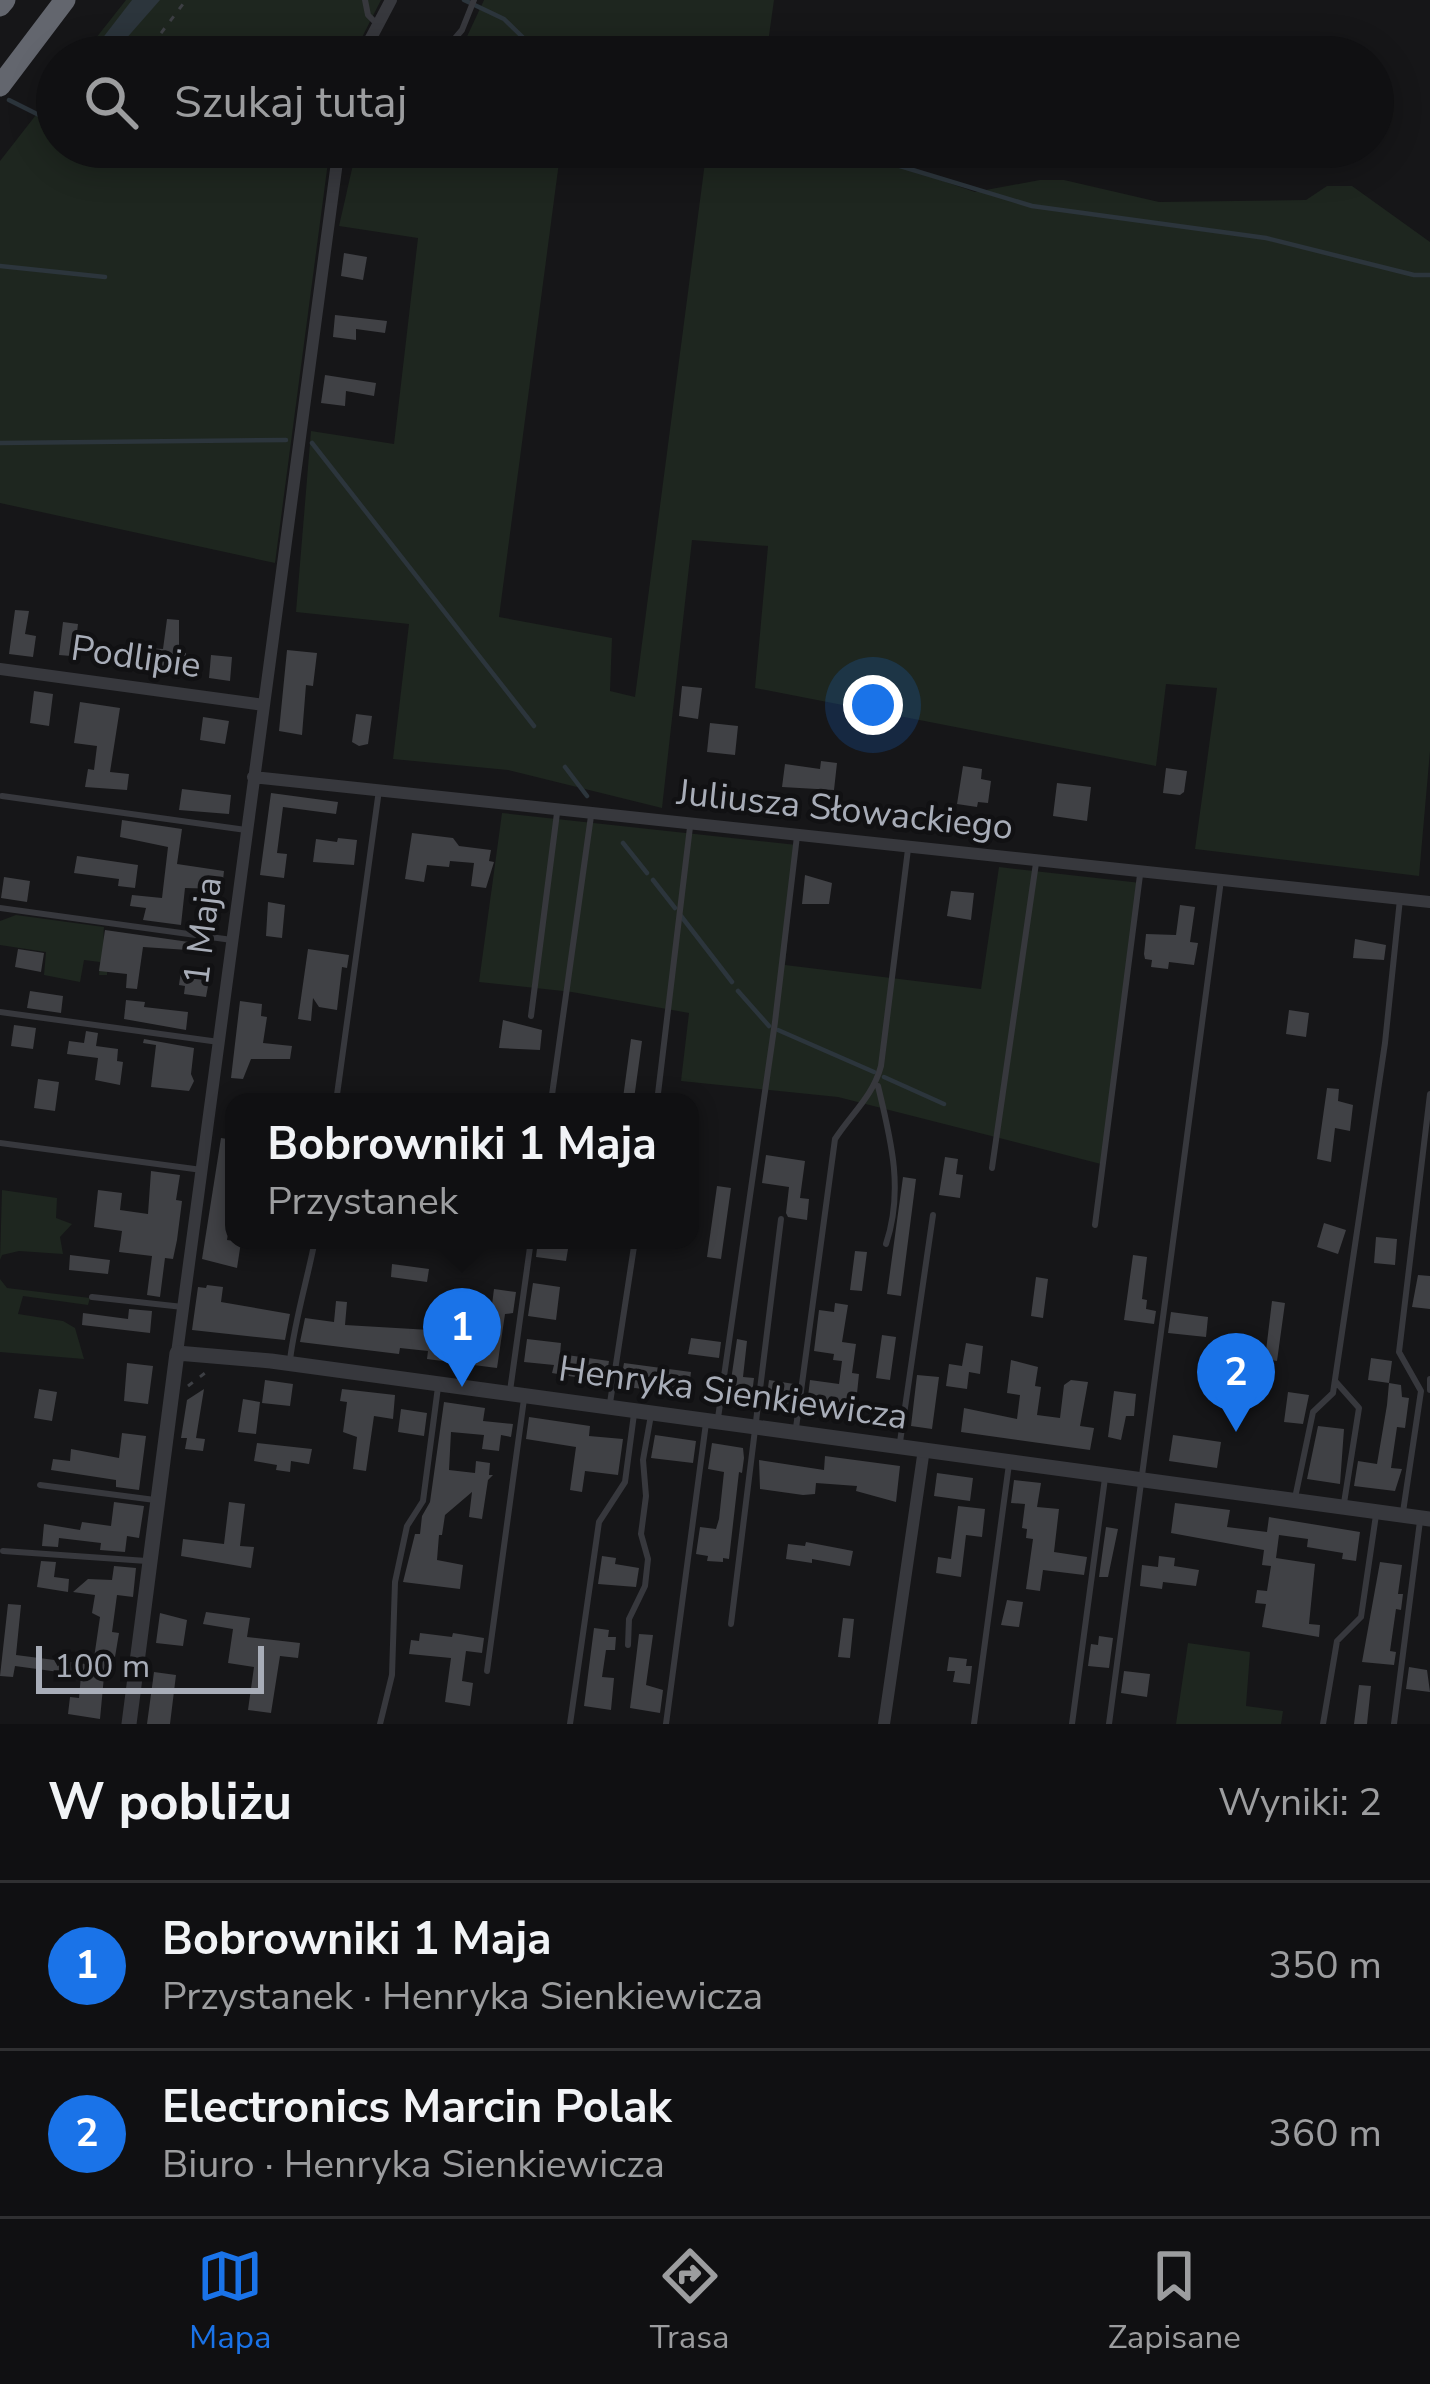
<!DOCTYPE html>
<html lang="pl">
<meta charset="utf-8">
<style>
body{margin:0;font-family:"Nunito Sans",sans-serif;background:#1e1e20;color:#f1f3f6}
.scale{position:absolute;left:36px;bottom:30px;width:228px;box-sizing:border-box;padding-left:12px;border:6px solid #a8adb8;border-top:0;font-size:33px;line-height:42px;white-space:nowrap;color:#a8adb8;-webkit-text-stroke:9px #111113;paint-order:stroke}
.you{position:absolute;left:873px;top:705px;width:42px;height:42px;margin:-30px;border:9px solid #fff;border-radius:50%;background:#1a73e8;box-shadow:0 0 0 18px #1a73e833}
.badge{display:grid;place-items:center;width:78px;height:78px;border-radius:50%;background:#1a73e8;color:#fff;font-size:39px;font-weight:700}
.pin{position:absolute;translate:-50% -99px;filter:drop-shadow(0 3px 6px #0008)}
.pin::after{content:'';position:absolute;top:63px;width:42px;height:36px;background:inherit;clip-path:polygon(0 0,100% 0,50% 100%)}
.popup{position:absolute;left:225px;top:1093px;width:474px;height:156px;box-sizing:border-box;display:grid;place-content:center;border-radius:24px;background:#101012;filter:drop-shadow(0 3px 9px #0005);font-size:39px;white-space:nowrap;color:#9c9d9f}
.popup b{font-size:45px;color:#f1f3f6}
.popup::after{content:'';position:absolute;left:50%;top:100%;margin-left:-24px;border:24px solid transparent;border-top-color:#101012}
.list{margin:0;padding:0;list-style:none}
h2{display:flex;justify-content:space-between;align-items:center;height:156px;margin:0;padding:0 48px;font-size:51px}
h2 small{font-size:39px;font-weight:400;color:#9c9d9f}
.list li{display:grid;grid-template-columns:78px 1fr auto;gap:36px;align-items:center;box-sizing:border-box;height:168px;padding:0 48px;border-top:3px solid #303032}
.list b{display:block;font-size:45px;white-space:nowrap}
.list p{margin:0;font-size:39px;white-space:nowrap;color:#9c9d9f}
.list em{font-size:39px;font-style:normal;color:#9c9d9f}
.icon{flex:none;width:66px;height:66px;fill:none;stroke:currentColor;stroke-width:2;stroke-linecap:round;stroke-linejoin:round}
.map{position:relative;flex:none;width:1430px;height:1724px;overflow:hidden}
.search{position:absolute;background:#101012;box-shadow:0 6px 30px #0003;left:36px;right:36px;top:36px;height:132px;display:flex;align-items:center;gap:30px;box-sizing:border-box;padding:0 42px;border-radius:66px;color:#9c9d9f;font-size:45px}
.sheet{height:492px;background:#101012}
nav{display:flex;justify-content:space-around;align-items:center;box-sizing:border-box;height:168px;border-top:3px solid #303032;background:#101012;font-size:33px;color:#9c9d9f}
nav a{display:grid;justify-items:center;gap:6px}
nav .on{color:#1a73e8}
.map>svg:first-child{display:block}
</style>
<div class="map">
<svg width="1430" height="1724" viewBox="0 0 1430 1724">
<rect width="100%" height="100%" fill="#161618"/>
<path fill="#1e261f" d="M126 0H381L352 57H81Z
M484 0H774L766 57H452L464 43Z
M57 88V147H330L275 563 0 503V161Z
M357 147H561L499 617 612 638 610 691 635 697 707 147H844L975 192 1040 180H1064L1159 202 1306 200 1327 186H1352L1430 242V751L1419 876 1195 849 1217 688 1166 684 1156 766 755 688 768 546 692 540 662 808 508 770 393 759 409 624 296 612 311 431 394 444 418 238 339 226Z
M502 813 797 845 785 965 981 989 999 867 1141 883 1101 1164 838 1097 681 1081 689 1013 572 992 479 982Z
M16 915 104 927C102 945 108 957 107 975H99L100 962 84 960 80 982 44 975 46 952 0 945V921Z
M2 1190 57 1198 56 1218 72 1224 60 1237 63 1254 19 1251 2 1255 0 1260Z
M0 1279 7 1288 90 1298 88 1305 23 1296 18 1314 63 1321 75 1328 84 1359 0 1352Z
M1188 1643 1250 1652 1246 1706 1283 1711 1281 1724H1176Z"/>
<path fill="#2c353c" d="M132 0H160L110 57H88Z"/>
<g fill="none" stroke-linecap="round" stroke-linejoin="round">
<path stroke="#2c353c" stroke-width="4.5" d="M464 0 504 19 543 57
M9 100 57 124
M106 147 206 162
M837 147 1032 206 1266 238 1414 275H1430
M0 266 105 277
M0 443 286 440
M312 443 534 726
M565 767 587 796
M623 843 647 873
M653 880 675 908
M681 916 732 982
M738 991 769 1026
M778 1030 874 1072
M884 1077 944 1104"/>
</g>
<path fill="#404145" d="M344 253 367 257 363 280 341 276Z
M335 315 387 321 385 333 356 329V340L333 337Z
M325 375 376 383 374 396 346 391 345 406 321 403Z
M15 610 29 611 25 634 36 636 33 657 9 654Z
M167 619 179 620V652L186 653 184 676 160 674V669L133 664 134 647 163 649Z
M63 622 78 624 77 632 81 633 79 649 73 647 71 656 59 655Z
M287 650 317 653 313 686 306 685 302 735 279 731Z
M211 655 232 657 230 681 209 678Z
M682 686 702 688 698 719 679 716Z
M34 691 53 694 49 726 30 723Z
M80 702 120 708 110 772 129 774 127 790 85 787 88 769 94 770 97 746 74 743Z
M356 714 372 716 368 744 359 746 352 742Z
M203 717 229 721 225 744 200 740Z
M710 723 738 726 735 755 707 752Z
M821 761 837 763 834 790 782 787 785 764 820 769Z
M963 766 982 769 981 779 991 781 988 803 978 802 977 807 957 804Z
M1166 768 1187 771 1184 792 1180 795 1163 793Z
M1057 783 1091 787 1087 821 1053 816Z
M182 789 231 795 229 814 179 810Z
M271 793 338 802 336 814 283 807 277 853 287 854 284 878 260 875Z
M122 820 182 829 177 864 224 871 222 889 185 888 181 925 143 920 146 908 130 906 132 895 162 898 168 847 120 837Z
M412 833 453 838 459 846 491 850 489 861 494 862 486 888 471 886 474 863 450 861 449 867 427 865 424 882 405 879Z
M338 838 357 840 354 865 313 862 316 839 337 842Z
M77 856 138 865 135 888 118 886 119 879 74 873Z
M805 875 832 883 829 904H802Z
M4 877 30 881 27 902 1 898Z
M951 891 974 893 971 920 947 916Z
M268 902 285 905 282 938 266 936Z
M1180 905 1195 907 1190 942 1198 943 1194 965 1169 962 1168 969 1151 967 1152 960 1145 959 1144 954 1146 934 1176 935Z
M105 930 189 942 188 950 143 947 137 989 126 988 127 974 99 971Z
M1355 939 1386 945 1384 960 1353 958Z
M18 949 44 953 41 972 15 967Z
M308 949 349 955 347 968 342 967 337 1010 319 1007 313 998 311 1021 298 1019Z
M181 971 210 975 206 997 184 994 185 986 179 985Z
M30 991 63 996 61 1013 27 1008Z
M126 1000 145 1002 144 1007 188 1012 186 1030 124 1019Z
M240 1001 262 1004 261 1016 267 1017 263 1043 292 1046 290 1059H251L243 1079 231 1078Z
M1289 1010 1309 1013 1306 1037 1286 1034Z
M503 1020 542 1030 540 1050 499 1048Z
M14 1025 36 1028 33 1049 11 1046Z
M86 1031 98 1033 96 1046 118 1049 117 1061 123 1062 120 1085 95 1080 98 1058 67 1054 69 1041 84 1043Z
M144 1039 194 1048 191 1074 194 1081 189 1091 151 1087 156 1045 143 1043Z
M631 1039 642 1041 634 1099 623 1098Z
M38 1079 59 1082 55 1111 34 1108Z
M1327 1088 1339 1089 1338 1101 1353 1105 1350 1131 1335 1128 1331 1162 1317 1159Z
M221 1138 234 1140V1181L229 1180 225 1204 232 1205 227 1240 241 1242 237 1268 202 1259Z
M766 1155 805 1161 800 1198 809 1199 807 1220 788 1217 786 1213 789 1187 762 1183Z
M945 1157 958 1159 956 1174 963 1175 960 1198 939 1195Z
M151 1171 180 1175 176 1200 182 1201 177 1240 173 1259 165 1258 160 1297 147 1295 152 1256 119 1252 122 1231 94 1227 98 1190 122 1193 120 1210 148 1214Z
M903 1177 916 1179 901 1296 887 1294Z
M717 1186 731 1188 721 1259 707 1257Z
M1324 1223 1346 1230 1338 1254 1317 1247Z
M1376 1237 1397 1239 1395 1265 1374 1263Z
M538 1240 569 1243 566 1261 536 1257Z
M855 1251 867 1252 862 1291 850 1290Z
M70 1255 110 1260 108 1274 69 1270Z
M1133 1255 1147 1257 1142 1299 1147 1300 1146 1309 1156 1311 1154 1324 1124 1320Z
M392 1264 429 1269 427 1282 391 1277Z
M1418 1275 1430 1276V1309L1412 1307Z
M1036 1277 1048 1279 1043 1318 1031 1316Z
M533 1283 560 1287 556 1320 528 1316Z
M207 1285 223 1287 221 1302 290 1314 285 1340 192 1330 198 1287 206 1288Z
M494 1289 516 1292 513 1313 505 1314 497 1368 427 1359 428 1351 400 1348 399 1354 300 1342 305 1318 334 1322 336 1301 347 1302 345 1325 430 1330 431 1321 450 1324 449 1331 488 1336Z
M1272 1301 1285 1303 1277 1361 1265 1359Z
M835 1303 848 1305 842 1342 856 1344 852 1373 859 1374 855 1413 829 1410 828 1417 806 1413 810 1380 839 1384 842 1361 833 1360 834 1354 814 1351 819 1310 834 1312Z
M129 1309 152 1311 150 1333 82 1325 83 1313 128 1319Z
M1171 1312 1208 1317 1206 1337 1168 1333Z
M882 1335 896 1337 890 1380 876 1378Z
M691 1338 721 1342 719 1358 688 1354Z
M527 1339 561 1343 560 1354 609 1361 605 1386 585 1384 586 1379 552 1373 554 1365 524 1362Z
M737 1339 747 1341 743 1377 754 1378 751 1402 745 1403 728 1401Z
M966 1343 983 1346 980 1374 969 1372 967 1389 946 1386 949 1364 962 1366Z
M1371 1358 1392 1361 1389 1383 1401 1385 1402 1397 1409 1398 1405 1428 1397 1427 1391 1468 1402 1469 1395 1491 1354 1486 1358 1461 1377 1464 1387 1405 1389 1383 1368 1380Z
M1011 1360 1038 1367 1035 1386 1041 1387 1037 1415 1060 1418 1064 1385 1071 1380 1088 1382 1080 1426 1094 1428 1090 1450 961 1432 964 1408 1017 1419 1020 1395 1007 1393Z
M127 1363 153 1366 148 1404 124 1401Z
M624 1363 691 1372 688 1395 620 1386Z
M1244 1367 1262 1369 1260 1382 1245 1381 1244 1395 1209 1390 1211 1376 1242 1380Z
M917 1375 939 1377 932 1429 911 1426Z
M265 1380 293 1384 290 1406 262 1403Z
M769 1380 794 1384 791 1407 766 1403Z
M39 1389 57 1392 52 1421 34 1418Z
M204 1389 196 1438 205 1439 203 1451 185 1449 187 1438H181L187 1400Z
M342 1389 395 1395 393 1419 374 1416 366 1471 353 1469 357 1437 343 1432 347 1402 340 1401Z
M1114 1391 1136 1394 1134 1416H1126L1121 1440 1108 1437Z
M1288 1392 1309 1395 1303 1424 1284 1422Z
M243 1399 260 1402 256 1434 238 1432Z
M444 1402 485 1408 483 1421 513 1424 511 1437 501 1435 499 1451 482 1449 484 1435 451 1432 449 1470 475 1473 476 1461 490 1463 489 1475H493L488 1480 482 1519 469 1517 472 1492 445 1515 442 1535H439L437 1560 463 1565 460 1589 403 1582 415 1534H420L422 1516 430 1502Z
M401 1409 427 1413 424 1436 398 1432Z
M529 1417 590 1426 589 1436 623 1439 618 1475 585 1471 582 1492 570 1490 576 1447 526 1439Z
M1318 1426 1344 1429 1340 1484 1307 1479Z
M122 1433 146 1436 139 1490 116 1487V1480L51 1470 53 1459 70 1461 71 1449 119 1458Z
M655 1435 696 1441 693 1463 651 1458Z
M1173 1435 1221 1442 1217 1468 1169 1461Z
M257 1443 312 1449 309 1464 291 1461 290 1472 276 1470 277 1465 254 1461Z
M712 1443 743 1448 744 1458 742 1473 739 1472 729 1559 723 1558V1562L707 1561 708 1556 696 1554 700 1527 716 1529 719 1519 724 1472 708 1469Z
M825 1456 900 1466 896 1502 856 1491 857 1486 816 1483 815 1494 803 1495 760 1489 759 1460 824 1470Z
M937 1473 973 1478 970 1501 934 1496Z
M1014 1480 1041 1483 1037 1507 1059 1509 1054 1552 1087 1557 1084 1575 1043 1570 1040 1591 1026 1589 1033 1539 1026 1538 1027 1529 1022 1528 1025 1504 1011 1503Z
M114 1502 144 1506 139 1538 127 1536 125 1552 100 1550 101 1543 59 1538 58 1547 42 1546 44 1524 80 1530 82 1522 111 1526Z
M229 1502 245 1504 240 1546 254 1547 251 1568 181 1556 183 1539 224 1544Z
M1175 1503 1230 1510 1227 1527 1267 1532 1269 1517 1360 1532 1356 1561 1342 1559 1343 1553 1307 1547 1308 1539 1279 1535 1276 1558 1315 1564 1309 1624 1320 1625 1319 1637 1262 1627 1266 1604 1255 1603 1257 1590 1267 1591 1271 1566 1262 1565 1264 1550 1171 1533Z
M958 1506 985 1509 982 1537 966 1535 961 1577 936 1573 938 1557 951 1559Z
M1106 1527 1118 1529 1108 1577H1099Z
M806 1542 853 1551 850 1566 812 1559V1563L786 1559 788 1544 805 1546Z
M602 1556 616 1558 615 1564 639 1568 636 1587 598 1584Z
M1159 1556 1175 1558 1174 1566 1199 1570 1196 1586 1163 1582 1162 1589 1140 1586 1142 1565 1158 1567Z
M41 1561 56 1562 54 1577 69 1579 68 1592 37 1587Z
M1380 1562 1402 1565 1398 1594H1403L1401 1610 1396 1609 1390 1651 1396 1652 1394 1665 1362 1662Z
M114 1566 136 1568 133 1597 117 1595 112 1632 119 1633 115 1657 106 1655 100 1719 68 1714 70 1697 79 1698 81 1675 15 1666 13 1677 0 1676 8 1604 21 1605 16 1655 93 1665 100 1617 92 1613 95 1595 73 1592 88 1579 112 1580Z
M1007 1600 1023 1602 1019 1627 1001 1625Z
M206 1612 250 1618 247 1637 300 1643 298 1658 280 1656 271 1713 248 1710 254 1667 228 1663 233 1629 203 1624Z
M160 1613 187 1620 183 1646 156 1643Z
M843 1618 854 1619 850 1658 838 1657Z
M594 1628 609 1630 608 1637H616L615 1650H606L602 1677 614 1678 611 1710 584 1706Z
M420 1633 452 1637 453 1633 484 1638 482 1653 466 1651 462 1681 473 1683 470 1706 445 1702 451 1658 409 1654 411 1640 419 1641Z
M639 1634 653 1635 646 1685 663 1690 660 1713 630 1708Z
M1099 1636 1113 1638 1109 1668 1088 1666 1091 1644 1098 1645Z
M949 1657 967 1659 966 1666H972L970 1684 953 1682 955 1671H947Z
M1409 1667 1427 1670 1430 1692 1406 1689Z
M1124 1671 1150 1674 1147 1697 1121 1693Z
M154 1672 176 1675 170 1724H147Z
M1359 1685 1371 1686 1367 1724H1354Z"/>
<g fill="none" stroke-linecap="round" stroke-linejoin="round">
<path stroke="#3d3f44" stroke-width="3" stroke-dasharray="6 9" stroke-linecap="butt" d="M143 57 186 0
M43 128 57 132
M188 1386 209 1370"/>
<path stroke="#37383d" stroke-width="6" d="M365 0 368 15 377 24
M439 57 462 30 474 0
M2 796 246 830
M0 908 232 940
M0 1012 219 1042
M531 1016 557 813
M878 1086C891 1140 904 1190 886 1244
M336 1102 379 790
M551 1102 591 816
M657 1102 690 827
M0 1143 202 1170
M992 1168 1036 863
M1095 1225 1140 875
M92 1297 183 1307
M290 1360C295 1319 307 1281 315 1240
M1430 1379V1390
M1336 1382 1359 1408 1344 1503
M510 1391 531 1240
M610 1403 635 1240
M718 1418 775 1022 797 836
M796 1428 835 1139C852 1113 873 1096 881 1066L908 849
M900 1442 933 1215
M40 1485 155 1500
M1295 1498 1313 1412 1333 1393 1385 1043 1400 899
M1403 1512 1421 1391 1399 1352 1430 1094
M3 1551 147 1561
M731 1624 781 1219
M628 1645 629 1619 645 1586 648 1559 641 1534 646 1496 643 1460 651 1415
M487 1671 524 1399
M380 1724 392 1675 395 1582 407 1526 423 1501 438 1387
M570 1724 599 1522 625 1482 634 1414
M666 1724 706 1423
M974 1724 1009 1464
M1072 1724 1105 1478
M1109 1724 1221 880
M1323 1724 1337 1641 1361 1617 1376 1515
M1394 1724 1420 1521"/>
<path stroke="#37383d" stroke-width="12" d="M361 57 391 0
M0 669 264 705
M253 777 1430 902
M177 1353 339 147
M884 1724 924 1449"/>
<path stroke="#37383d" stroke-width="15" d="M129 1724 177 1353 271 1361 1430 1519"/>
<path stroke="#63666e" stroke-width="21" d="M0 6 5 0
M0 86 65 0"/>
</g>
<g text-anchor="middle" dominant-baseline="central" stroke-width="9" stroke-linejoin="round" paint-order="stroke">
<g font-size="36" fill="#a8adb8" stroke="#111113">
<text transform="translate(136 657) rotate(8)">Podlipie</text>
<text transform="translate(845 810) rotate(6)">Juliusza Słowackiego</text>
<text transform="translate(203 931) rotate(-83)">1 Maja</text>
<text transform="translate(733 1393) rotate(8)">Henryka Sienkiewicza</text>
</g>
</g>
</svg>
<div class="scale">100 m</div>
<div class="you"></div>
<div class="pin badge" style="left:462px;top:1387px">1</div>
<div class="popup"><b>Bobrowniki 1 Maja</b>Przystanek</div>
<div class="pin badge" style="left:1236px;top:1432px">2</div>
<div class="search"><svg class="icon" aria-label="search" viewBox="0 0 24 24"><circle cx="10" cy="10" r="6"/><path d="M15 15l6 6"/></svg>Szukaj tutaj</div>
</div>
<section class="sheet">
<h2>W pobliżu<small>Wyniki: 2</small></h2>
<ul class="list">
<li><span class="badge">1</span><div><b>Bobrowniki 1 Maja</b><p>Przystanek · Henryka Sienkiewicza</p></div><em>350 m</em></li>
<li><span class="badge">2</span><div><b>Electronics Marcin Polak</b><p>Biuro · Henryka Sienkiewicza</p></div><em>360 m</em></li>
</ul>
</section>
<nav>
<a class="on"><svg class="icon" aria-label="map" viewBox="0 0 24 24"><path d="M3 6l6-2 6 2 6-2v14l-6 2-6-2-6 2zM9 4v14M15 6v14"/></svg>Mapa</a>
<a><svg class="icon" aria-label="directions" viewBox="0 0 24 24"><path d="M12 3l9 9-9 9-9-9zM9 14v-3h6M13 9l2 2-2 2"/></svg>Trasa</a>
<a><svg class="icon" aria-label="saved" viewBox="0 0 24 24"><path d="M7 4h10v16l-5-4-5 4z"/></svg>Zapisane</a>
</nav>
